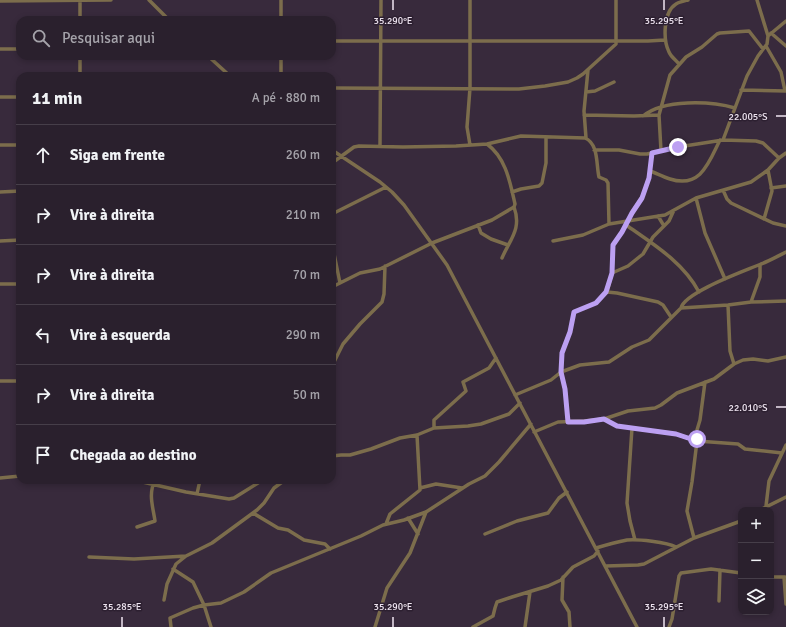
<!DOCTYPE html>
<html lang="pt">
<meta charset="utf-8">
<style>
body{margin:0;font-family:Signika,sans-serif;background:#362d39;color:#f1f3f6}
.controls{position:absolute;right:12px;bottom:12px;display:grid;overflow:hidden;border-radius:8px;box-shadow:0 2px 6px #0003}
.controls button{width:36px;height:36px;display:grid;place-items:center;padding:0;border:0;border-bottom:1px solid #463e49;background:#2a202d;color:#f1f3f6;font:20px sans-serif}
.stop{position:absolute;width:12px;height:12px;margin:-9px;border:3px solid #bca0f2;border-radius:50%;background:#fff}
.stop.end{background:#bca0f2;border-color:#fff;box-shadow:0 1px 4px #0008}
.list{margin:0;padding:0;list-style:none}
h2{display:flex;justify-content:space-between;align-items:center;height:52px;margin:0;padding:0 16px;font-size:17px}
h2 small{font-size:13px;font-weight:400;color:#a5a3aa}
.list li{display:grid;grid-template-columns:26px 1fr auto;gap:12px;align-items:center;box-sizing:border-box;height:60px;padding:0 16px;border-top:1px solid #463e49}
.list b{display:block;font-size:15px;white-space:nowrap}
.list em{font-size:13px;font-style:normal;color:#a5a3aa}
.icon{flex:none;width:22px;height:22px;fill:none;stroke:currentColor;stroke-width:2;stroke-linecap:round;stroke-linejoin:round}
.map{position:relative;flex:none;width:786px;height:627px;overflow:hidden}
.search{position:absolute;background:#2a202d;box-shadow:0 2px 6px #0003;left:16px;top:16px;width:320px;height:44px;display:flex;align-items:center;gap:10px;box-sizing:border-box;padding:0 14px;border-radius:12px;color:#a5a3aa;font-size:15px}
.panel{position:absolute;background:#2a202d;box-shadow:0 2px 6px #0003;left:16px;top:72px;width:320px;height:412px;border-radius:12px}
.map>svg:first-child{display:block}
</style>
<div class="map">
<svg width="786" height="627" viewBox="0 0 786 627">
<rect width="100%" height="100%" fill="#382a3c"/>
<g fill="none" stroke-linecap="round" stroke-linejoin="round">
<path stroke="#7c6d4c" stroke-width="3.5" d="M149 0 169 20
M470 0V88L467 127 470 145
M0 1 111 0
M80 20V1
M281 20V0
M771 33 786 46
M768 36 786 21
M332 41H648L665 40
M766 46 781 72 785 91
M0 49H20
M80 56V76
M208 56 230 76
M281 56V76
M679 64C676 60 671 57 669 52 663 40 663 12 676 4 679 2 684 1 688 0
M332 88 519 89 545 86 568 82 577 78 583 74 616 44V0
M741 90 786 91
M586 92 595 91 614 82
M0 97H20
M584 115 634 116 659 115
M643 116C664 99 710 101 735 108
M586 138 584 111 588 70
M723 140 747 76 758 56 767 44 768 36 757 0
M0 145H20
M380 145 381 0
M332 150 380 182 392 192 404 205 447 265 637 627
M594 150H619L640 154H647L678 147 723 140 756 141 763 143 779 158
M661 151 659 115 670 75 686 57 702 47 717 34 720 33 749 31 763 49
M332 163 354 147 359 146 403 147 456 146 487 144 521 136 585 138C599 144 596 165 599 177L606 180 608 183 609 224
M650 171C656 173 663 177 670 179 701 189 709 162 720 140
M771 188 786 186
M723 190 727 199 731 203 773 223 786 226
M0 192 20 191
M512 192 521 189 539 186 542 183 546 163V137
M696 198 705 233 725 279
M332 214 386 187
M658 216 664 226
M764 219 772 191 768 170
M478 225 481 233 491 239 508 245
M626 225C653 244 683 262 699 292
M0 241 20 240
M553 241 583 235 609 224 665 215 696 198 751 182 768 170 779 158 786 153
M332 244 340 283
M502 258C510 239 522 229 514 207
M612 273 628 266 643 254 653 237 669 221 674 210
M0 284H20
M332 287 360 273 380 269 432 243 492 220 514 207 515 204C510 182 506 158 487 144
M607 292 617 293 658 302 663 305 671 317
M751 302 786 301
M728 305 730 351 734 364
M681 308 728 305 751 302 760 277V265
M332 366 343 344 360 324 382 302 384 294 385 266
M0 381H20
M515 395 551 380 561 372 562 353 570 332 574 312 596 303 607 292 612 273 613 245 622 232 632 213 642 197 649 178 652 153
M604 419 617 426 676 434 697 441 738 444 745 449 782 453
M568 422 565 389 561 372 580 365 609 362 632 347 649 340 681 308C685 292 745 271 761 264 769 261 778 256 786 252
M434 428V420L466 391 463 382 489 368 496 358
M632 428 627 503 630 521 635 540
M534 432 558 422 584 421 604 419 628 411 655 408 661 405 677 393 714 379 734 364 743 360 753 359 768 361 786 357
M332 456 341 455H350L371 449 400 438 417 435 434 428 468 426 481 424 509 414 520 403
M0 478 20 476
M134 480 186 492 229 499 234 498 258 483
M420 488 436 484 462 488
M197 494 200 480
M766 506 769 481 786 445
M760 510 786 497
M253 513 278 528 288 530 304 540 325 544 330 549
M408 518 418 534
M386 524 390 514 420 490 417 435
M137 527 155 521C153 507 148 494 155 480
M485 534 517 521 548 513 559 498 567 492
M694 538 687 511 692 482 697 441V430L700 420 705 382
M596 548C606 545 617 542 627 540 637 539 667 542 676 547
M89 557 134 559 186 556
M606 566 638 565 644 564 694 538 741 521
M173 569 193 582 204 605 211 627
M563 577 562 600 569 612 570 627
M771 577H785
M784 577 786 604
M164 600 167 584 176 564 186 556 212 543 257 510 264 503 274 488 285 480
M719 601 720 570
M171 627 170 618 193 608 204 605 221 603 244 592 271 573 361 536 383 525 404 520 426 512 469 484 485 476 499 462 531 424
M375 627 387 588 410 553 426 512
M473 627 493 616 495 608 497 602 512 597 548 586 561 580 573 567 594 556 598 551
M525 627 530 592
M669 627 672 619 679 576 681 573 711 569 741 573"/>
</g>
<g fill="none" stroke-linecap="round" stroke-linejoin="round">
<path stroke="#bca0f2" stroke-width="5" d="M678 147 652 153 649 178 642 198 632 213 622 232 613 245 612 273 606 292 596 303 574 312 570 332 562 353 561 372 565 389 568 422H584L604 419 617 426 676 434 697 441V439"/>
</g>
<path fill="none" stroke="#efe5f1" stroke-width="1.5" d="M393 0V10M664 0V10M776 116H786M776 407H786M122 617V627M393 617V627M664 617V627"/>
<g font-size="10" text-anchor="middle" fill="#efe5f1" stroke="#2d2031" stroke-width="3" stroke-linejoin="round" paint-order="stroke">
<text x="393" y="24">35.290°E</text>
<text x="664" y="24">35.295°E</text>
<text x="748" y="120">22.005°S</text>
<text x="748" y="411">22.010°S</text>
<text x="122" y="610">35.285°E</text>
<text x="393" y="610">35.290°E</text>
<text x="664" y="610">35.295°E</text>
</g>
</svg>
<div class="controls">
<button>+</button>
<button>−</button>
<button><svg class="icon" aria-label="layers" viewBox="0 0 24 24"><path d="M12 4l9 5-9 5-9-5zM3 14l9 5 9-5"/></svg></button>
</div>
<div class="stop" style="left:697px;top:439px"></div>
<div class="stop end" style="left:678px;top:147px"></div>
<div class="search"><svg class="icon" aria-label="search" viewBox="0 0 24 24"><circle cx="10" cy="10" r="6"/><path d="M15 15l6 6"/></svg>Pesquisar aqui</div>
<section class="panel">
<h2>11 min<small>A pé · 880 m</small></h2>
<ul class="list">
<li><svg class="icon" aria-label="ahead" viewBox="0 0 24 24"><path d="M12 20V5M6 11l6-6 6 6"/></svg><div><b>Siga em frente</b></div><em>260 m</em></li>
<li><svg class="icon" aria-label="right" viewBox="0 0 24 24"><path d="M7 20v-9h11M14 6l5 5-5 5"/></svg><div><b>Vire à direita</b></div><em>210 m</em></li>
<li><svg class="icon" aria-label="right" viewBox="0 0 24 24"><path d="M7 20v-9h11M14 6l5 5-5 5"/></svg><div><b>Vire à direita</b></div><em>70 m</em></li>
<li><svg class="icon" aria-label="left" viewBox="0 0 24 24"><path d="M17 20v-9H6M10 6l-5 5 5 5"/></svg><div><b>Vire à esquerda</b></div><em>290 m</em></li>
<li><svg class="icon" aria-label="right" viewBox="0 0 24 24"><path d="M7 20v-9h11M14 6l5 5-5 5"/></svg><div><b>Vire à direita</b></div><em>50 m</em></li>
<li><svg class="icon" aria-label="arrive" viewBox="0 0 24 24"><path d="M6 21V4h12l-3 4 3 4H6"/></svg><div><b>Chegada ao destino</b></div></li>
</ul>
</section>
</div>
